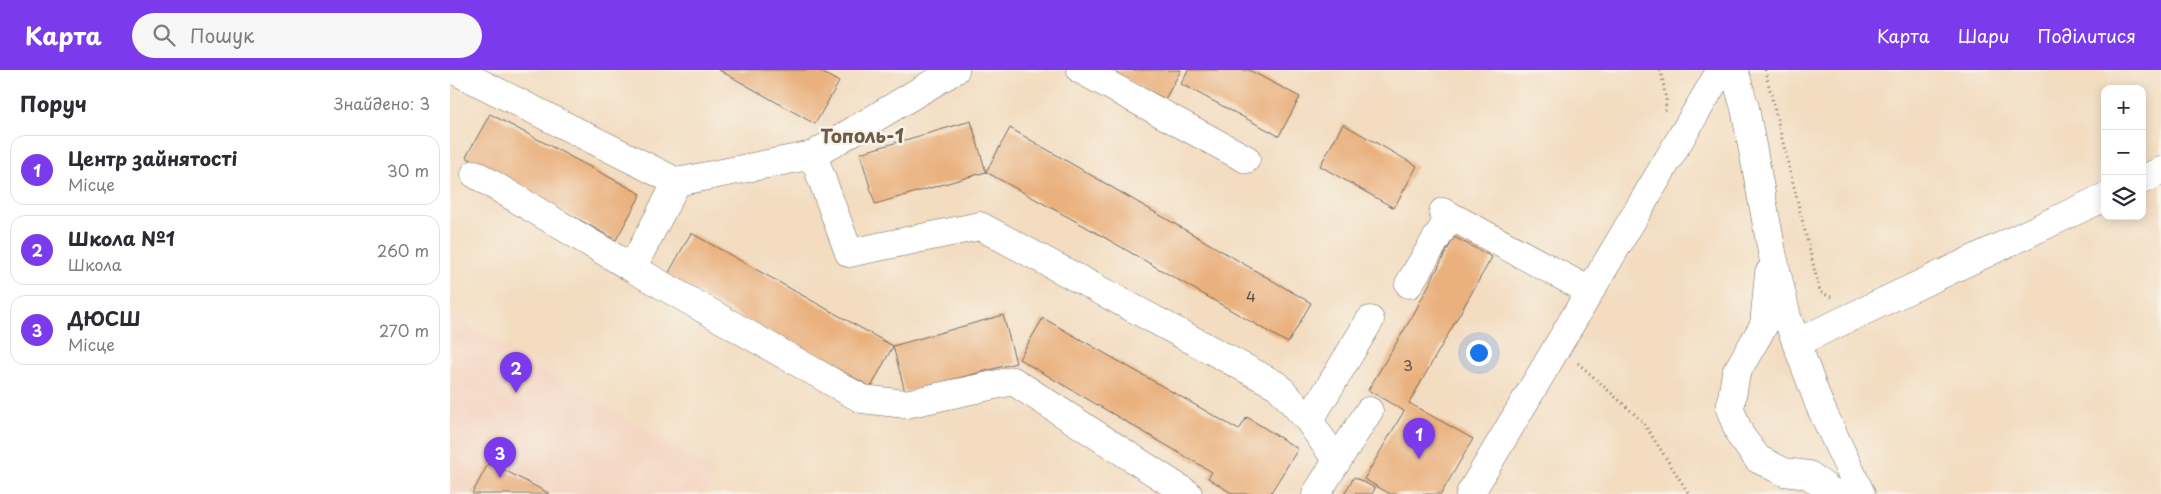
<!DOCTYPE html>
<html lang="uk">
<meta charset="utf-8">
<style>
body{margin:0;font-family:"Playpen Sans",sans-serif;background:#f7f7f7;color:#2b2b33}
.controls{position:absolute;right:15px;top:15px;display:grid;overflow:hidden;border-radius:10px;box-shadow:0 2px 12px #0003}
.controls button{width:45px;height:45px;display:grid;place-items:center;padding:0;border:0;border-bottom:1px solid #e1e1e2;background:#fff;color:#2b2b33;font:25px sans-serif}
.you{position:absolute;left:1028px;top:282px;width:18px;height:18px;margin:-12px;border:4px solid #fff;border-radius:50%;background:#1a73e8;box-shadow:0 0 0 8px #1a73e833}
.badge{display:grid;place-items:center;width:32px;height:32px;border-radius:50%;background:#7c3aed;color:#fff;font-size:16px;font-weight:700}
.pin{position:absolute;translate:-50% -41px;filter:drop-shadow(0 1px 2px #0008)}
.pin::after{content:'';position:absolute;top:26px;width:18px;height:15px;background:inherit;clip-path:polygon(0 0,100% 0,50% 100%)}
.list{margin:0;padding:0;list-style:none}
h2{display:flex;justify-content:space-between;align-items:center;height:65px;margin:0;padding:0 20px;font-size:21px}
h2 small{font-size:16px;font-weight:400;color:#7c7c81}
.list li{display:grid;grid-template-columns:32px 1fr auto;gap:15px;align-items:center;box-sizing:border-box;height:70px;margin:0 10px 10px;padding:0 10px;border:1px solid #e1e1e2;border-radius:15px}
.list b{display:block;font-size:19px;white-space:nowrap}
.list p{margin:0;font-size:16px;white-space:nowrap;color:#7c7c81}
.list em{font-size:16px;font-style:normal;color:#7c7c81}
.icon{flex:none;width:28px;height:28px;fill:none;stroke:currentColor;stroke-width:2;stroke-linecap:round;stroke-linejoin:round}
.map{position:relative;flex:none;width:1711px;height:424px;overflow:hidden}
header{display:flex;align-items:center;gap:30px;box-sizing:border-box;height:70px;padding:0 25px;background:#7c3aed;color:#fff}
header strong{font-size:24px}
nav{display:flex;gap:28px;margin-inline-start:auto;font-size:18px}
.search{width:350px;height:45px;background:#f7f7f7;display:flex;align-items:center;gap:12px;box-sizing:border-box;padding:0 18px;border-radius:28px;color:#7c7c81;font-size:19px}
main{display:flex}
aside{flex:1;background:#fff}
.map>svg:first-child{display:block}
</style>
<header>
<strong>Карта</strong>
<div class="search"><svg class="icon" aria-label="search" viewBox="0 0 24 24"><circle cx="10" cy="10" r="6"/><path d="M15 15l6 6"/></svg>Пошук</div>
<nav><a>Карта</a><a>Шари</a><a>Поділитися</a></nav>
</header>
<main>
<aside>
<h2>Поруч<small>Знайдено: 3</small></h2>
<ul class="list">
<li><span class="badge">1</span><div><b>Центр зайнятості</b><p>Місце</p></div><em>30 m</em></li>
<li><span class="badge">2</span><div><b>Школа №1</b><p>Школа</p></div><em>260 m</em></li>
<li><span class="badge">3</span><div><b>ДЮСШ</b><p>Місце</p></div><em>270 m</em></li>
</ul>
</aside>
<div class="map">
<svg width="1711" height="424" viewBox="0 0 1711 424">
<rect width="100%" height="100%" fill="#f7f3e8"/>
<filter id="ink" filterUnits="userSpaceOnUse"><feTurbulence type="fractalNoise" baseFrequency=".02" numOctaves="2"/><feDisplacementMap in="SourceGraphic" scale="10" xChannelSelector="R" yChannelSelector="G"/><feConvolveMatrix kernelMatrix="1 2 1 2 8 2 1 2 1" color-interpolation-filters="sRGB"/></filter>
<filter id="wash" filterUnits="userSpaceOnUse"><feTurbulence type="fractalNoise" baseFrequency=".0096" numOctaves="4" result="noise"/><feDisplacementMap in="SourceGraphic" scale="20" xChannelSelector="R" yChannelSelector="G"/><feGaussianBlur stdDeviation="1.12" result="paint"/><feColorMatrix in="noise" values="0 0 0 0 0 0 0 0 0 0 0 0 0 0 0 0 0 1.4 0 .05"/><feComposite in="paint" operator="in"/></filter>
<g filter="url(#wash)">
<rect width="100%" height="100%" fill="#f3dcbf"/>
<path fill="#f4d3c0" d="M0 244 266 402 254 424H0Z"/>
<g id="blocks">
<path fill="#eab17e" d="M269 0H368L389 12 365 54Z
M659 0H731L715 29Z
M738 0H799L850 27 829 66 731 14Z
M40 44 191 124 166 170 16 87Z
M521 51 536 102 425 134 410 83Z
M893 54 967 96 944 138 870 96Z
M560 58 861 233 838 273 638 158 536 102Z
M241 163 443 276 421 317 217 206Z
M1004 167 1042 187 959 333 1023 369 991 424H940L914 409 954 341 918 320 962 247Z
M553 245 566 293 455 322 443 276Z
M593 248 789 360 797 347 848 379 820 424H783L758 408 762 402 569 289Z
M39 392 100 424H22Z
M904 407 925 418 922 424H894Z"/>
</g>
</g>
<g filter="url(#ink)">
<use href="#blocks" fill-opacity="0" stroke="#71695f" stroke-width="1"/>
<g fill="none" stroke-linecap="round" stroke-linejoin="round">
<defs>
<path id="minor" d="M4 0 227 112 182 198 25 104
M631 0 796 89
M1284 0 1295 38 1322 182 1337 247 1369 334 1411 424
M363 85 505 0
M1692 110 1711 101
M227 112 363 85 399 183 530 156 828 316 859 351 887 391
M993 142 1140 221
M182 198 412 329 456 334 563 311 738 424
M1319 203 1314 255 1286 303 1280 339 1290 365 1308 389 1334 402 1359 405 1384 424
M959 214 1000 146
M1346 273 1655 127
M859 351 920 250
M866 424 919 341
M1020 424 1271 0"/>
</defs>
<use href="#minor" stroke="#71695f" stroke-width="29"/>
<path stroke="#71695f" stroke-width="3" stroke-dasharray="1 4" stroke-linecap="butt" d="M1211 0 1216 30 1215 41
M1315 0 1370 222 1381 227
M1128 293 1193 352 1239 424"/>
<use href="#minor" stroke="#fff" stroke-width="28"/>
</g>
</g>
<g text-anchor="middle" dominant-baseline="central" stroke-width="5" stroke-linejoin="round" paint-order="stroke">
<g font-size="15" fill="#5b4c40">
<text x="801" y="225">4</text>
<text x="958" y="294">3</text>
</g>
<g font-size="19" font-weight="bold" fill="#6e5a48" stroke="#f7f3e8">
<text x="412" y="65">Тополь-1</text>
</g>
</g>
</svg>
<div class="controls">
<button>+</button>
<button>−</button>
<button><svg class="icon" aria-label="layers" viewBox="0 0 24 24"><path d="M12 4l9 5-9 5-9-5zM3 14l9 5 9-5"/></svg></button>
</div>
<div class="you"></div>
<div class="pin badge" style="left:969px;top:389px">1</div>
<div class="pin badge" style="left:66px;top:323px">2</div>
<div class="pin badge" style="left:50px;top:408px">3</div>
</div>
</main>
